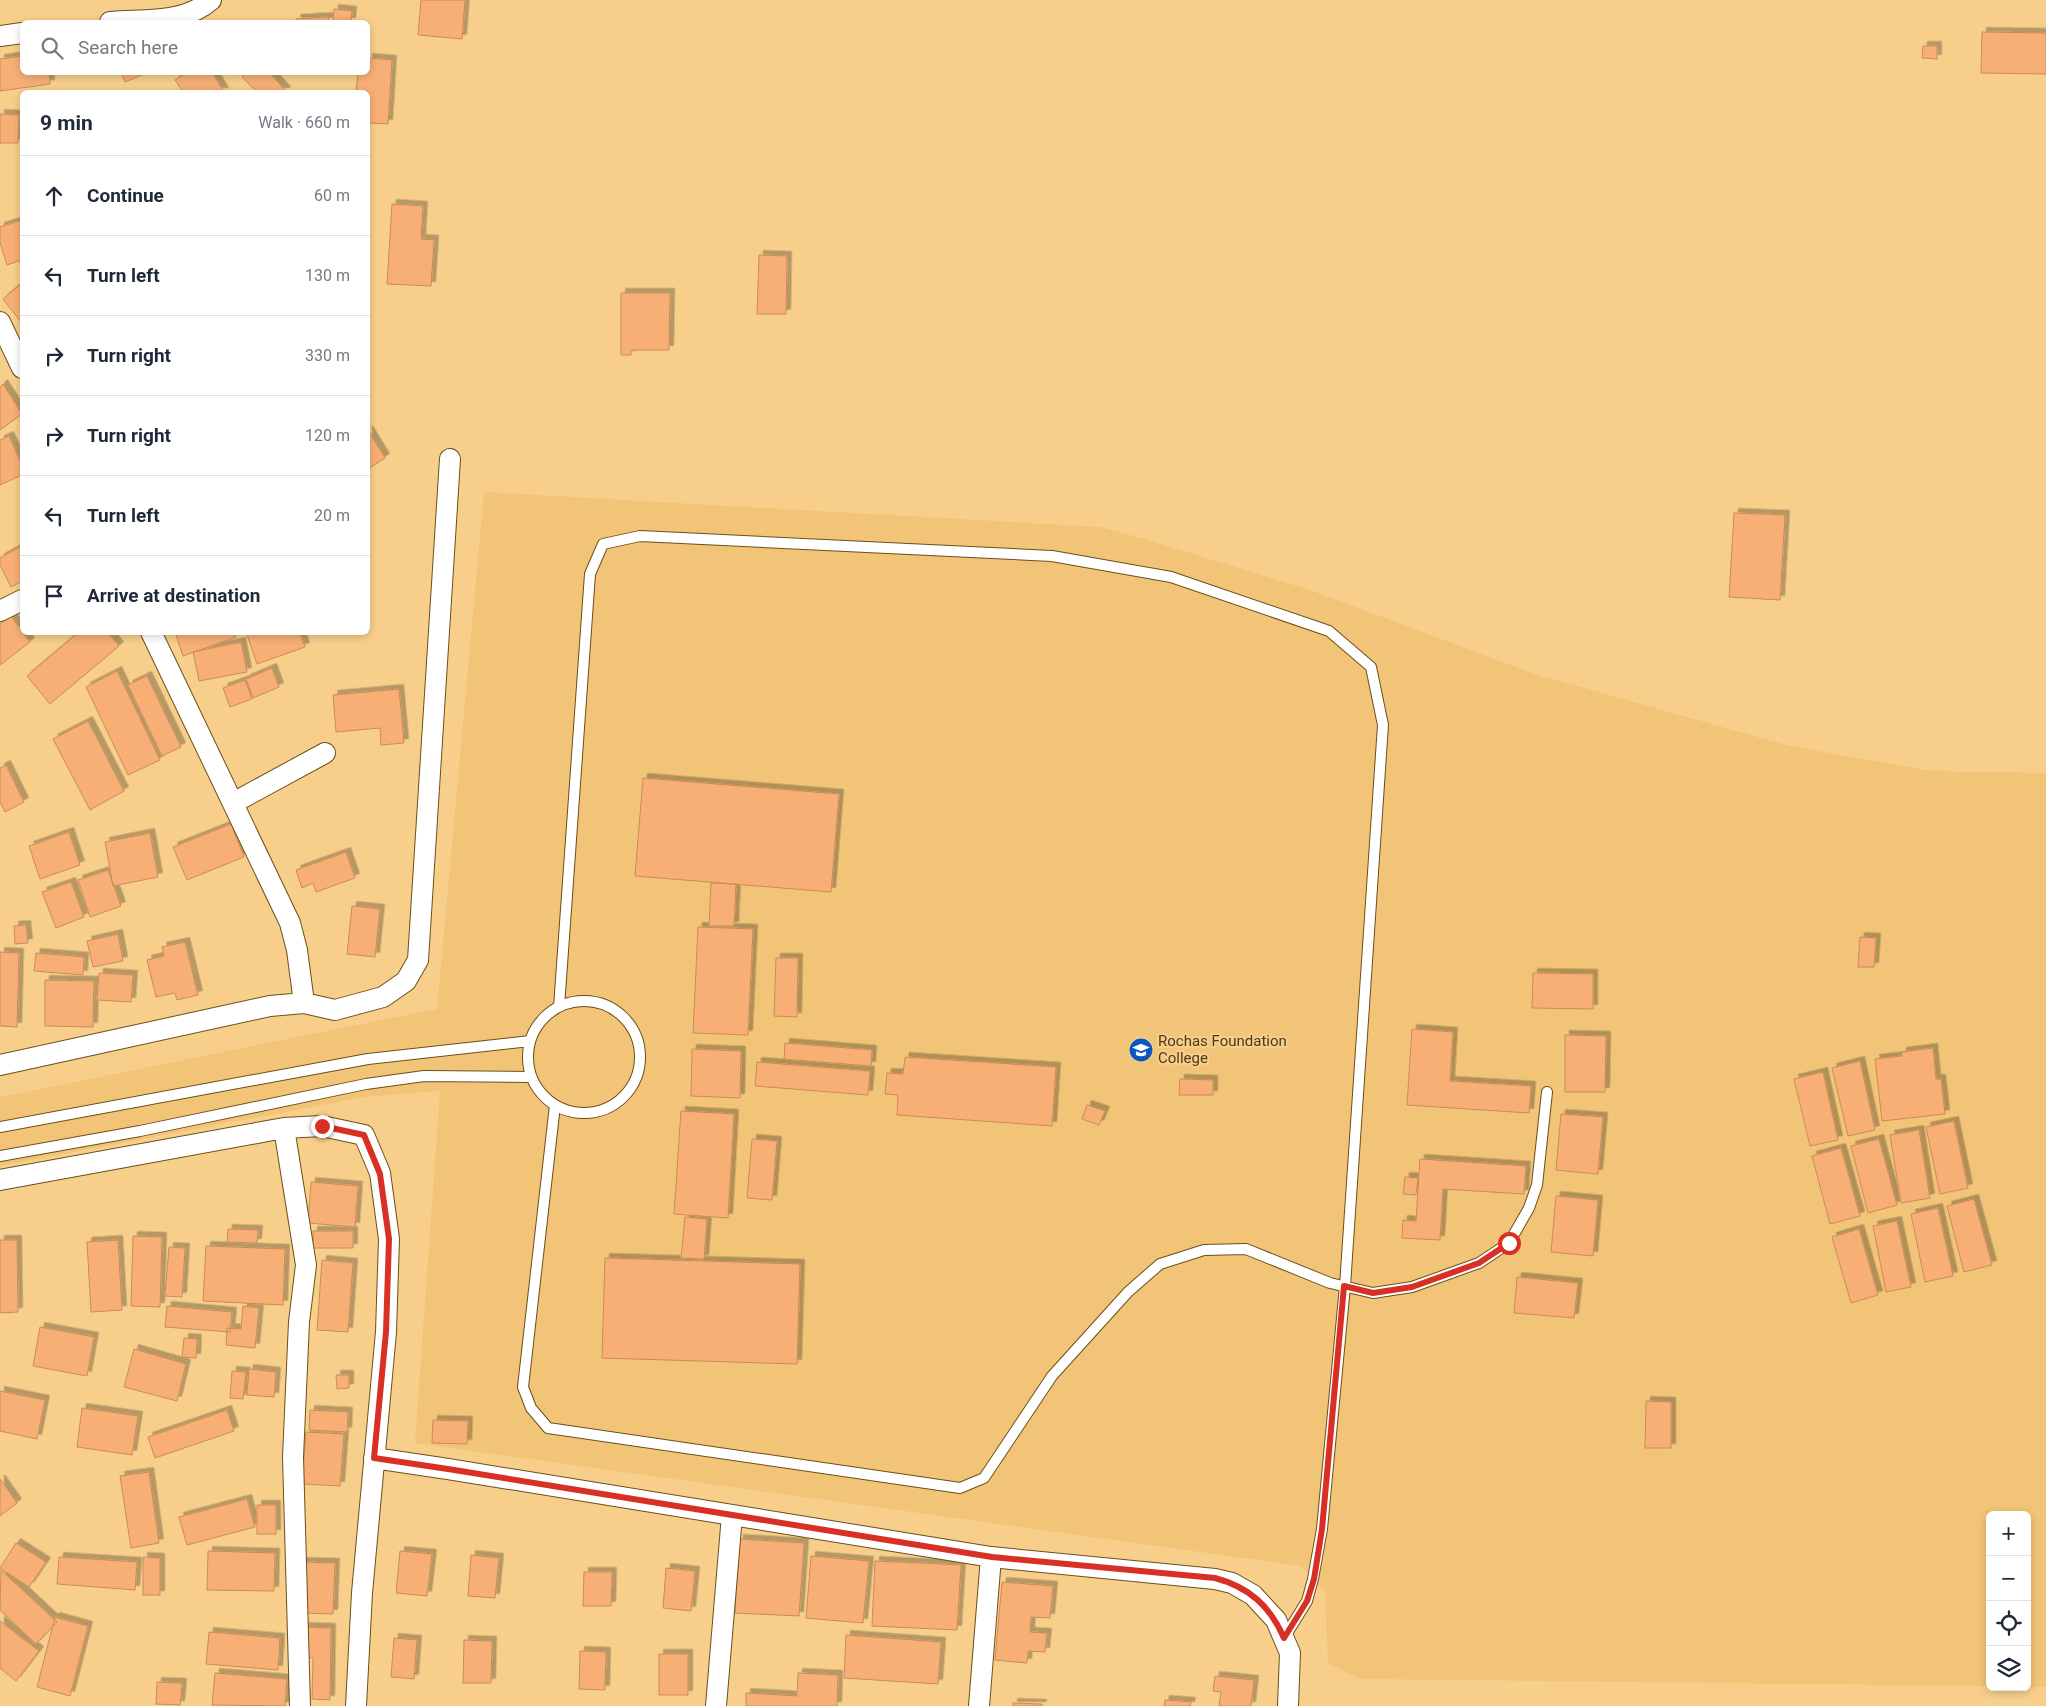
<!DOCTYPE html>
<meta charset="utf-8">
<style>
body{margin:0;font-family:Roboto,sans-serif;background:#f6f6f7;color:#1f2937}
.controls{position:absolute;right:15px;bottom:15px;display:grid;overflow:hidden;border-radius:8px;box-shadow:0 2px 8px #0003}
.controls button{width:45px;height:45px;display:grid;place-items:center;padding:0;border:0;border-bottom:1px solid #e0e1e3;background:#fff;color:#1f2937;font:25px sans-serif}
.stop{position:absolute;width:15px;height:15px;margin:-11px;border:4px solid #d93025;border-radius:50%;background:#fff}
.stop.end{background:#d93025;border-color:#fff;box-shadow:0 1px 5px #0008}
.list{margin:0;padding:0;list-style:none}
h2{display:flex;justify-content:space-between;align-items:center;height:65px;margin:0;padding:0 20px;font-size:21px}
h2 small{font-size:16px;font-weight:400;color:#747a83}
.list li{display:grid;grid-template-columns:32px 1fr auto;gap:15px;align-items:center;box-sizing:border-box;height:80px;padding:0 20px;border-top:1px solid #e0e1e3}
.list b{display:block;font-size:19px;white-space:nowrap}
.list em{font-size:16px;font-style:normal;color:#747a83}
.icon{flex:none;width:28px;height:28px;fill:none;stroke:currentColor;stroke-width:2;stroke-linecap:round;stroke-linejoin:round}
.map{position:relative;flex:none;width:2046px;height:1706px;overflow:hidden}
.search{position:absolute;background:#fff;box-shadow:0 2px 8px #0003;left:20px;top:20px;width:350px;height:55px;display:flex;align-items:center;gap:12px;box-sizing:border-box;padding:0 18px;border-radius:8px;color:#747a83;font-size:19px}
.panel{position:absolute;background:#fff;box-shadow:0 2px 8px #0003;left:20px;top:90px;width:350px;height:545px;border-radius:8px}
.map>svg:first-child{display:block}
</style>
<div class="map">
<svg width="2046" height="1706" viewBox="0 0 2046 1706">
<defs>
<filter id="shadow"><feDropShadow dx="4.5" dy="-4.5" stdDeviation="0" flood-color="#0004"/></filter>
</defs>
<rect width="100%" height="100%" fill="#f8cf8a"/>
<path fill="#f2c477" d="M484 492 1100 527 1145 539 1310 590 1535 674 1790 746 1931 771 2046 773V1687H2027V1515H1990V1686L1360 1679 1328 1663 1325 1592 1301 1566 415 1443 440 1091 365 1097 0 1166V1097L437 1009Z"/>
<path fill="#f7af75" stroke="#c88c5a" filter="url(#shadow)" d="M421 0H465L462 39 418 35Z
M334 9 352 11 351 22H333Z
M328 17 329 22H297L296 19Z
M1982 32 2046 33V74L1981 73Z
M1923 46H1937V59L1922 58Z
M22 56V72H49L50 84 0 91V59Z
M368 58 392 60 388 124 368 123V92H356L358 72H368Z
M121 72H149L125 82Z
M187 72H212L224 92H183L175 80Z
M247 72H269L286 91 284 92H257L242 77Z
M0 114 19 115 18 143H0Z
M392 204 423 206 421 239 434 240 431 286 387 284Z
M22 220V260L7 265 0 243V227Z
M759 255 787 256 786 314H757Z
M22 283V321L21 322 3 299Z
M621 293H670L669 350H631V355H621Z
M3 384 22 414 0 430V387Z
M368 430 385 458 368 469Z
M9 436 22 465V475L0 485V440Z
M1734 513 1785 515 1780 600 1729 597Z
M22 546V581L11 587 0 565V558Z
M11 616 30 642 0 665V624Z
M79 632H107L119 646 50 704 27 676Z
M175 632H234L236 637 183 656Z
M254 632H300L305 647 257 664 247 635Z
M241 642 247 672 199 681 193 652Z
M272 668 279 687 253 698 246 679Z
M117 671 160 760 128 775 86 687Z
M147 676 181 747 162 756 128 685Z
M245 680 252 699 230 707 223 688Z
M399 689 404 743 381 745 380 728 336 732 333 695Z
M88 721 124 791 90 810 53 739Z
M6 765 24 802 5 812 0 802V768Z
M643 778 839 794 831 892 635 876Z
M231 824 244 857 187 880 173 847Z
M69 832 80 865 40 879 29 846Z
M150 833 158 877 113 886 105 842Z
M346 852 355 878 316 892 313 883 302 888 296 870Z
M108 870 121 906 90 917 78 880Z
M71 882 84 917 56 928 42 892Z
M711 883 736 884 734 926H709Z
M352 906 380 909 375 957 347 954Z
M26 925 28 943 15 944 14 926Z
M698 927 753 929 748 1035 693 1033Z
M118 934 123 961 93 967 87 941Z
M1860 937 1876 938 1874 967H1858Z
M185 942 198 995 177 1000 175 993 156 997 147 960 164 956 162 947Z
M0 952 19 953 17 1027 0 1026Z
M36 953 84 957 83 975 34 971Z
M776 958H798L797 1017 774 1016Z
M99 973 133 975 131 1002 97 1000Z
M1533 973 1593 974V1009L1532 1008Z
M45 980 94 981 93 1027 45 1026Z
M1412 1029 1453 1032 1450 1081 1531 1086 1529 1113 1407 1105Z
M1565 1035 1606 1036 1605 1092H1565Z
M785 1043 872 1050 871 1066 784 1059Z
M1933 1048 1936 1079H1941L1945 1114 1882 1121 1875 1059 1902 1056V1052Z
M692 1049 741 1051 740 1098 691 1096Z
M905 1057 1056 1067 1052 1126 897 1115 898 1095 885 1094 887 1073 903 1074Z
M1860 1061 1875 1130 1848 1136 1832 1068Z
M757 1062 870 1071 868 1095 755 1086Z
M1823 1072 1838 1140 1810 1146 1794 1079Z
M1180 1079 1213 1080V1095H1179Z
M1087 1105 1105 1111 1099 1125 1082 1119Z
M681 1111 734 1114 728 1218 674 1214Z
M1561 1114 1603 1117 1598 1174 1556 1170Z
M1954 1121 1968 1188 1940 1194 1926 1127Z
M1919 1130 1930 1198 1901 1203 1890 1135Z
M752 1139 777 1141 772 1200 747 1198Z
M1879 1139 1897 1205 1868 1213 1851 1146Z
M1841 1148 1860 1216 1830 1224 1812 1156Z
M1420 1159 1526 1166 1524 1194 1443 1189 1440 1240 1402 1238 1403 1220 1416 1221Z
M1405 1177 1418 1178 1416 1195 1403 1194Z
M311 1182 358 1186 355 1227 308 1223Z
M1556 1196 1598 1200 1593 1256 1551 1252Z
M1974 1199 1992 1265 1964 1272 1947 1206Z
M1938 1208 1953 1276 1925 1282 1911 1214Z
M685 1217 707 1219 704 1259 681 1258Z
M1897 1221 1911 1287 1886 1292 1873 1226Z
M228 1229 258 1230 257 1243 227 1242Z
M1859 1229 1878 1295 1851 1303 1832 1237Z
M313 1231H353V1248H313Z
M133 1236 162 1237 160 1307 131 1306Z
M0 1240H17L18 1312 0 1313Z
M118 1240 122 1310 91 1312 87 1242Z
M206 1246 285 1249 283 1305 203 1301Z
M169 1247 185 1248 182 1297 165 1296Z
M605 1258 800 1264 797 1364 602 1358Z
M322 1260 353 1263 348 1332 317 1330Z
M1517 1277 1578 1283 1574 1318 1514 1313Z
M167 1306 232 1312 230 1332 165 1327Z
M243 1306 259 1308 255 1348 226 1345 227 1328 241 1329Z
M40 1327 94 1337 87 1376 33 1366Z
M184 1338 197 1339 196 1358 182 1357Z
M134 1349 186 1364 177 1401 124 1387Z
M249 1369 276 1372 274 1397 247 1395Z
M232 1371 246 1372 243 1399 230 1398Z
M336 1375H349V1388L337 1389Z
M0 1391 45 1400 37 1439 0 1431Z
M1646 1401 1671 1402V1448H1645Z
M82 1408 138 1416 132 1455 77 1447Z
M227 1410 234 1431 155 1458 148 1437Z
M310 1410 348 1412 347 1432 309 1430Z
M433 1420 468 1421 467 1444 432 1443Z
M306 1432 344 1434 340 1486 302 1484Z
M149 1472 159 1543 131 1548 120 1476Z
M0 1479 17 1503 0 1516Z
M247 1499 255 1527 187 1545 179 1517Z
M257 1505H276V1534H257Z
M739 1539 804 1543 799 1616 735 1613Z
M16 1543 46 1562 29 1587 0 1568Z
M208 1551 275 1553 274 1591 207 1590Z
M400 1551 432 1554 427 1596 396 1593Z
M471 1555 499 1558 495 1598 468 1596Z
M811 1556 869 1561 863 1623 806 1618Z
M59 1557 137 1562 135 1590 57 1584Z
M143 1557 160 1558V1595H143Z
M875 1561 961 1565 957 1630 872 1626Z
M301 1562 335 1563 333 1614 299 1613Z
M666 1568 695 1571 691 1611 663 1608Z
M1 1570 57 1622 36 1644 0 1610Z
M584 1572H612L611 1606H583Z
M1002 1582 1053 1586 1050 1618 1031 1617 1030 1632 1047 1633 1045 1652 1028 1651 1027 1663 995 1660Z
M55 1617 88 1626 70 1696 37 1687Z
M0 1621 39 1651 16 1681 0 1668Z
M300 1627 331 1628 330 1700 312 1699 313 1658 299 1657Z
M209 1632 280 1638 278 1670 206 1664Z
M846 1635 941 1642 938 1684 844 1678Z
M394 1638 417 1640 414 1679 391 1677Z
M464 1640 492 1641 491 1683H463Z
M580 1651 606 1652 605 1690 579 1689Z
M659 1654H688V1695H659Z
M215 1673 287 1679 285 1706 212 1705Z
M798 1673 838 1675 837 1706H746V1693L797 1696Z
M1215 1676 1254 1680 1251 1706H1219L1221 1692 1213 1691Z
M157 1682 182 1683 180 1705 156 1704Z
M1165 1700 1191 1702 1190 1706H1164Z
M1013 1703 1042 1704V1706H1013Z"/>
<g fill="none" stroke-linecap="round" stroke-linejoin="round">
<defs>
<path id="service" d="M528 1057a56 56 0 1 1 112 0a56 56 0 1 1-112 0Z
M559 1007 590 574 603 544 640 536 1052 556 1171 577 1329 631 1371 667 1383 725 1345 1286 1322 1529 1313 1579 1307 1601 1284 1638
M555 1105 523 1387 531 1408 548 1428 960 1488 984 1478 1052 1376 1128 1292 1160 1264 1204 1250 1246 1249 1330 1283 1373 1293 1412 1287 1479 1263 1509 1243 1529 1208 1537 1185 1547 1092
M0 1127 368 1059 530 1041
M0 1156 140 1131 366 1084 424 1076 531 1077"/>
<path id="minor" d="M110 22C144 19 184 24 211 0
M0 36 22 33
M0 322 22 368
M0 611 22 600
M151 632 290 923 297 950 304 1003
M233 803 325 753
M0 1065 270 1006 304 1003 335 1010 383 997 406 981 418 960 450 459
M284 1128 306 1265 299 1322 293 1457 300 1706
M0 1180 284 1128 322 1126 364 1135 380 1173 389 1239 386 1332 362 1593 356 1706
M374 1458 448 1469 991 1557 1215 1579 1232 1583 1253 1595 1276 1620 1290 1653 1288 1706
M716 1706 732 1515
M979 1706 991 1557"/>
</defs>
<use href="#service" stroke="#6c4f1a" stroke-width="12"/>
<use href="#minor" stroke="#6c4f1a" stroke-width="22"/>
<use href="#service" stroke="#fff" stroke-width="10"/>
<use href="#minor" stroke="#fff" stroke-width="20"/>
</g>
<g fill="none" stroke-linecap="round" stroke-linejoin="round">
<path stroke="#d93025" stroke-width="6" d="M322 1126 364 1135 380 1174 389 1239 386 1332 374 1458 448 1469 992 1557 1215 1578C1249 1587 1270 1606 1284 1638L1307 1601 1314 1579 1322 1529 1344 1286 1373 1293 1412 1287 1479 1263 1509 1243"/>
</g>
<defs>
<symbol id="university-disc" viewBox="-11 -11 22 22"><circle r="9.5" fill="#0c56c0" stroke="#f8cf8a"/><path d="M0-5L7-2L0 1L-7-2ZM-4 1L0 2.5L4 1V4Q0 6-4 4Z" fill="#fff"/></symbol>
</defs>
<g fill-rule="evenodd">
<use href="#university-disc" x="1127" y="1036" width="28" height="28"/>
</g>
<g text-anchor="middle" dominant-baseline="central" stroke-width="4" stroke-linejoin="round" paint-order="stroke">
<g font-size="15" fill="#4a391c" stroke="#f8cf8a" text-anchor="start">
<text x="1158" y="1041">Rochas Foundation<tspan x="1158" dy="17">College</tspan></text>
</g>
</g>
</svg>
<div class="controls">
<button>+</button>
<button>−</button>
<button><svg class="icon" aria-label="locate" viewBox="0 0 24 24"><circle cx="12" cy="12" r="6"/><path d="M12 2v4M12 18v4M2 12h4M18 12h4"/></svg></button>
<button><svg class="icon" aria-label="layers" viewBox="0 0 24 24"><path d="M12 4l9 5-9 5-9-5zM3 14l9 5 9-5"/></svg></button>
</div>
<div class="stop" style="left:1509px;top:1243px"></div>
<div class="stop end" style="left:322px;top:1126px"></div>
<div class="search"><svg class="icon" aria-label="search" viewBox="0 0 24 24"><circle cx="10" cy="10" r="6"/><path d="M15 15l6 6"/></svg>Search here</div>
<section class="panel">
<h2>9 min<small>Walk · 660 m</small></h2>
<ul class="list">
<li><svg class="icon" aria-label="ahead" viewBox="0 0 24 24"><path d="M12 20V5M6 11l6-6 6 6"/></svg><div><b>Continue</b></div><em>60 m</em></li>
<li><svg class="icon" aria-label="left" viewBox="0 0 24 24"><path d="M17 20v-9H6M10 6l-5 5 5 5"/></svg><div><b>Turn left</b></div><em>130 m</em></li>
<li><svg class="icon" aria-label="right" viewBox="0 0 24 24"><path d="M7 20v-9h11M14 6l5 5-5 5"/></svg><div><b>Turn right</b></div><em>330 m</em></li>
<li><svg class="icon" aria-label="right" viewBox="0 0 24 24"><path d="M7 20v-9h11M14 6l5 5-5 5"/></svg><div><b>Turn right</b></div><em>120 m</em></li>
<li><svg class="icon" aria-label="left" viewBox="0 0 24 24"><path d="M17 20v-9H6M10 6l-5 5 5 5"/></svg><div><b>Turn left</b></div><em>20 m</em></li>
<li><svg class="icon" aria-label="arrive" viewBox="0 0 24 24"><path d="M6 21V4h12l-3 4 3 4H6"/></svg><div><b>Arrive at destination</b></div></li>
</ul>
</section>
</div>
